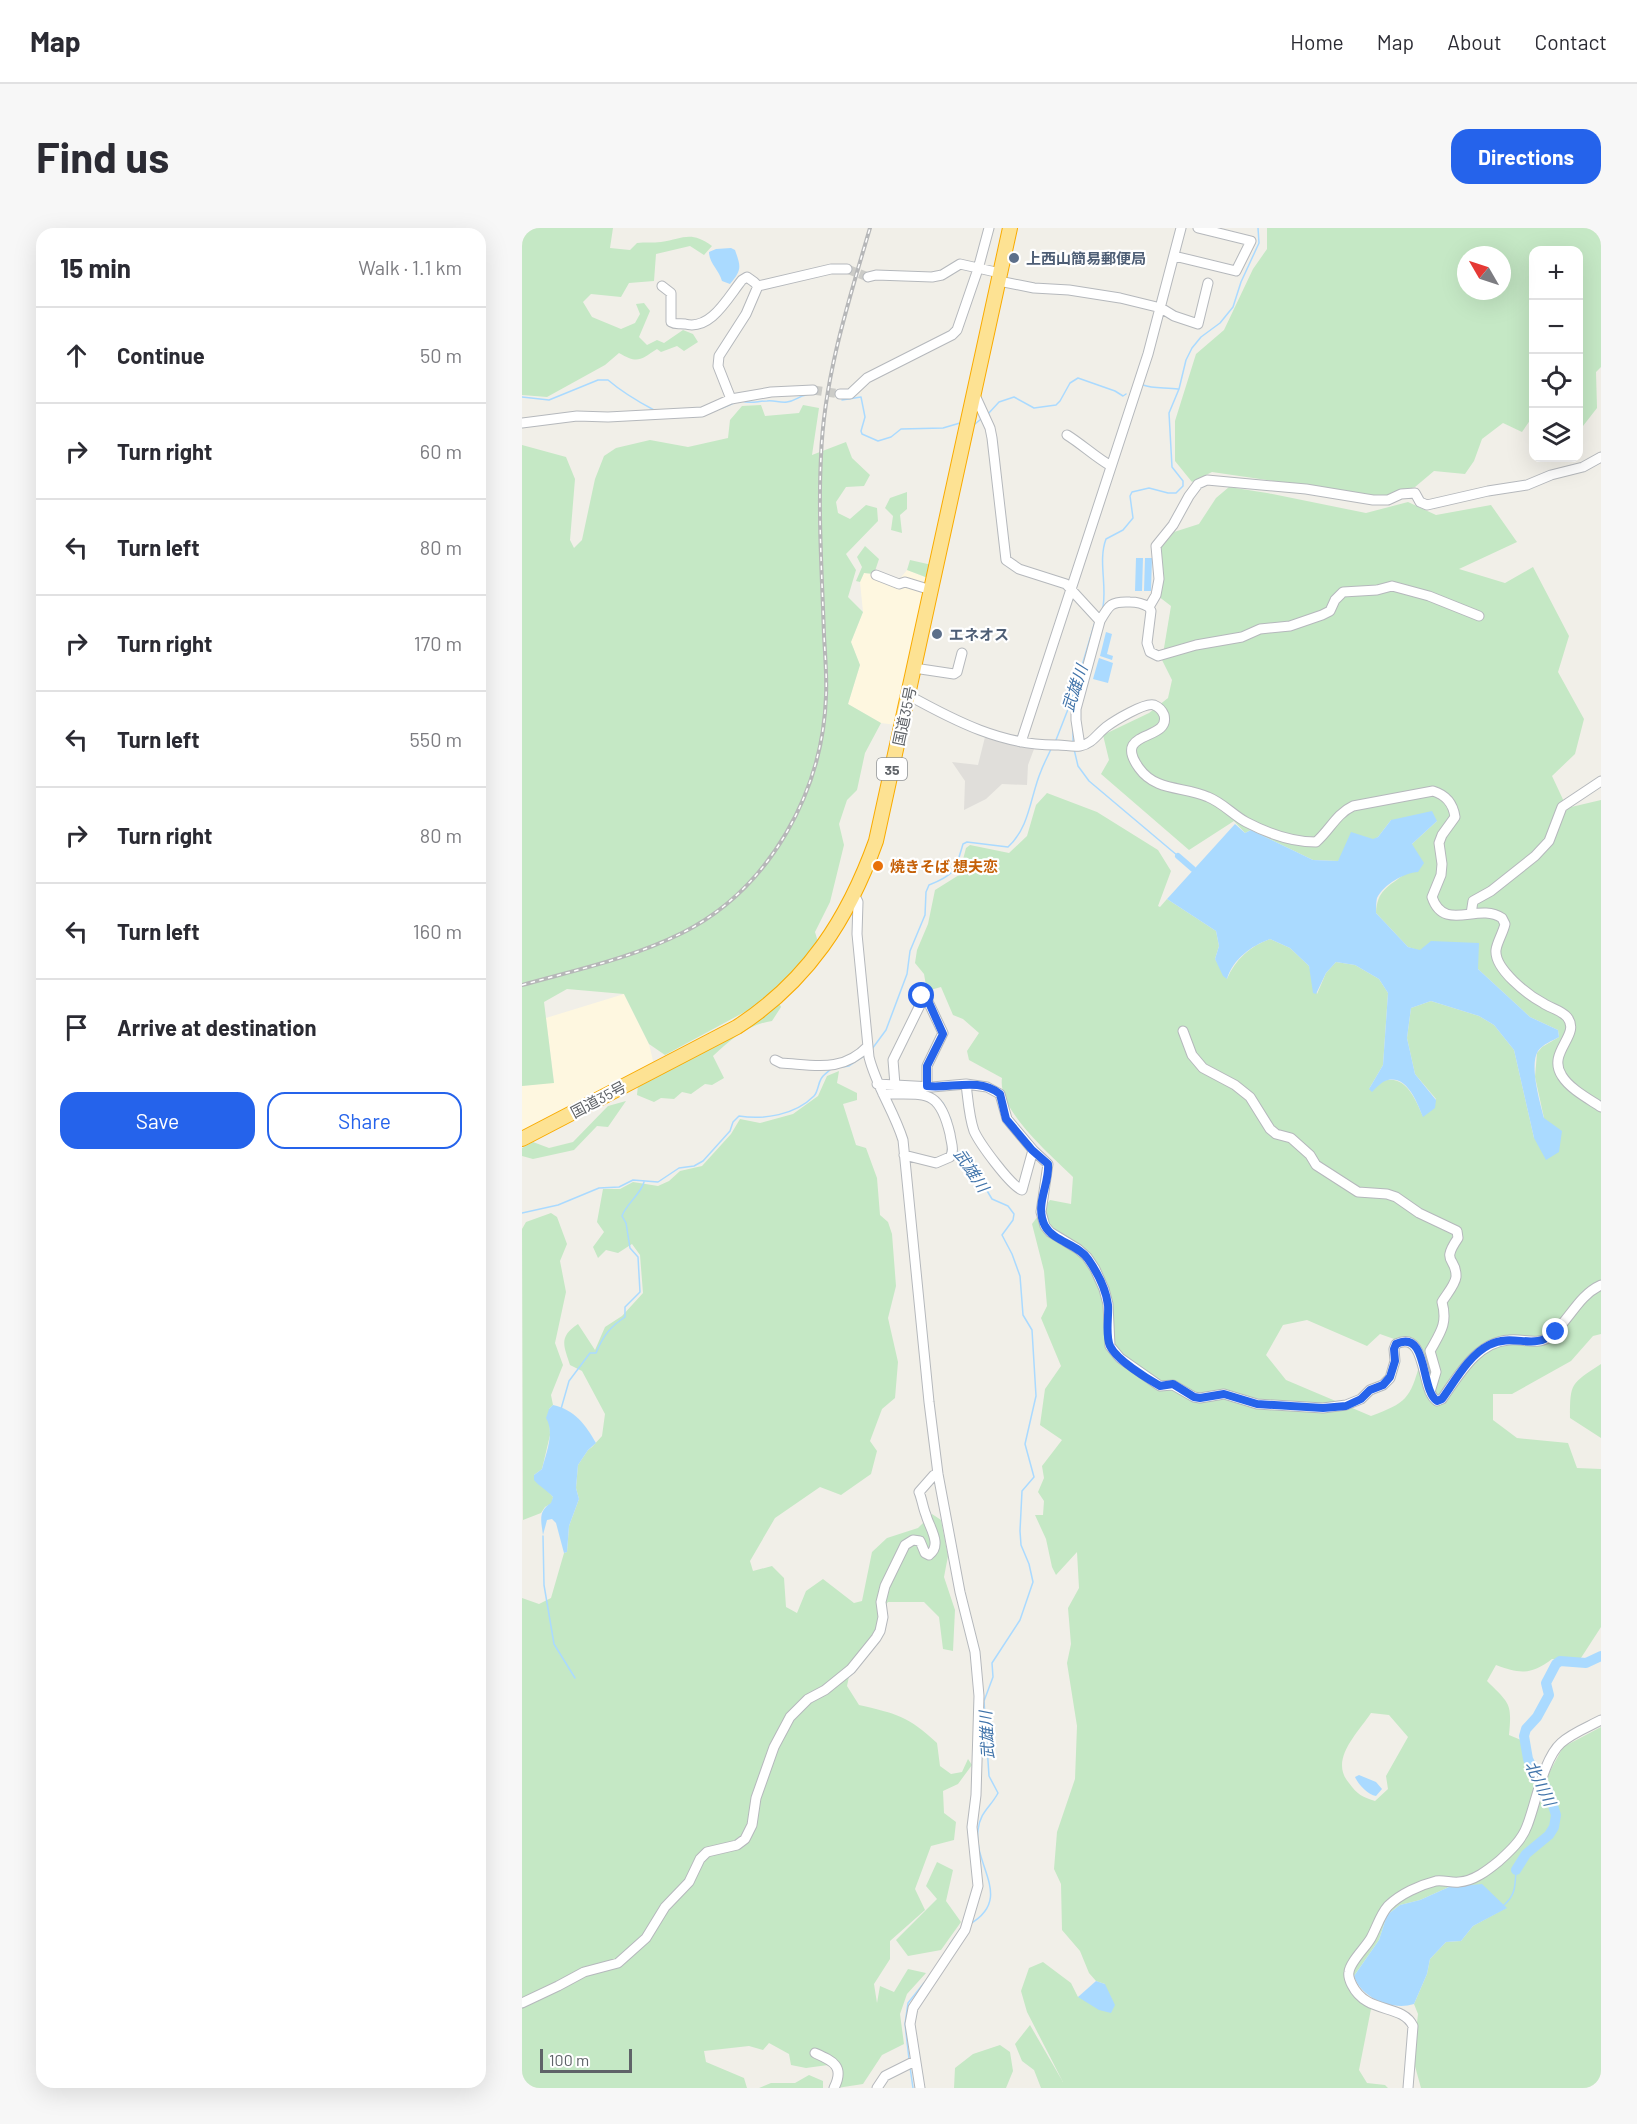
<!DOCTYPE html>
<meta charset="utf-8">
<style>
body{margin:0;font-family:Barlow,"Noto Sans JP",sans-serif;background:#f7f7f7;color:#2b2b33}
.controls{position:absolute;right:18px;top:18px;display:grid;overflow:hidden;border-radius:12px;box-shadow:0 6px 24px #0002}
.controls button{width:54px;height:54px;display:grid;place-items:center;padding:0;border:0;border-bottom:2px solid #e1e1e2;background:#fff;color:#2b2b33;font:30px sans-serif}
.compass{position:absolute;left:935px;top:18px;width:54px;height:54px;border-radius:50%;background:#fff;box-shadow:0 6px 24px #0002;rotate:309deg}
.scale{position:absolute;left:18px;bottom:15px;width:92px;box-sizing:border-box;padding-left:6px;border:3px solid #5f6368;border-top:0;font-size:16px;line-height:21px;white-space:nowrap;color:#5f6368;-webkit-text-stroke:4px #fff;paint-order:stroke}
.stop{position:absolute;width:18px;height:18px;margin:-14px;border:4px solid #2563eb;border-radius:50%;background:#fff}
.stop.end{background:#2563eb;border-color:#fff;box-shadow:0 2px 6px #0008}
.list{margin:0;padding:0;list-style:none}
h2{display:flex;justify-content:space-between;align-items:center;height:78px;margin:0;padding:0 24px;font-size:26px}
h2 small{font-size:20px;font-weight:400;color:#7c7c81}
.list li{display:grid;grid-template-columns:39px 1fr auto;gap:18px;align-items:center;box-sizing:border-box;height:96px;padding:0 24px;border-top:2px solid #e1e1e2}
.list b{display:block;font-size:22px;white-space:nowrap}
.list em{font-size:20px;font-style:normal;color:#7c7c81}
.actions{display:flex;gap:12px;padding:18px 24px}
.actions a{flex:1;padding:14px 0;border:2px solid #2563eb;border-radius:18px;text-align:center;font-size:21px;color:#2563eb}
.actions .main{background:#2563eb;color:#fff}
.icon{flex:none;width:33px;height:33px;fill:none;stroke:currentColor;stroke-width:2;stroke-linecap:round;stroke-linejoin:round}
.map{position:relative;flex:none;width:1079px;height:1860px;overflow:hidden;border-radius:18px}
header{display:flex;align-items:center;gap:36px;box-sizing:border-box;height:84px;padding:0 30px;background:#fff;border-bottom:2px solid #e1e1e2}
header strong{font-size:28px}
nav{display:flex;gap:33px;margin-inline-start:auto;font-size:21px}
.intro{display:flex;align-items:center;justify-content:space-between;box-sizing:border-box;height:144px;padding:0 36px}
h1{margin:0;font-size:42px}
.button{padding:15px 27px;border-radius:18px;background:#2563eb;color:#fff;font-size:21px;font-weight:700}
main{display:flex;gap:36px;padding:0 36px}
aside{flex:1;background:#fff;border-radius:18px;box-shadow:0 6px 24px #0002}
.map>svg:first-child{display:block}
</style>
<header>
<strong>Map</strong>
<nav><a>Home</a><a>Map</a><a>About</a><a>Contact</a></nav>
</header>
<div class="intro"><h1>Find us</h1><a class="button">Directions</a></div>
<main>
<aside>
<h2>15 min<small>Walk · 1.1 km</small></h2>
<ul class="list">
<li><svg class="icon" aria-label="ahead" viewBox="0 0 24 24"><path d="M12 20V5M6 11l6-6 6 6"/></svg><div><b>Continue</b></div><em>50 m</em></li>
<li><svg class="icon" aria-label="right" viewBox="0 0 24 24"><path d="M7 20v-9h11M14 6l5 5-5 5"/></svg><div><b>Turn right</b></div><em>60 m</em></li>
<li><svg class="icon" aria-label="left" viewBox="0 0 24 24"><path d="M17 20v-9H6M10 6l-5 5 5 5"/></svg><div><b>Turn left</b></div><em>80 m</em></li>
<li><svg class="icon" aria-label="right" viewBox="0 0 24 24"><path d="M7 20v-9h11M14 6l5 5-5 5"/></svg><div><b>Turn right</b></div><em>170 m</em></li>
<li><svg class="icon" aria-label="left" viewBox="0 0 24 24"><path d="M17 20v-9H6M10 6l-5 5 5 5"/></svg><div><b>Turn left</b></div><em>550 m</em></li>
<li><svg class="icon" aria-label="right" viewBox="0 0 24 24"><path d="M7 20v-9h11M14 6l5 5-5 5"/></svg><div><b>Turn right</b></div><em>80 m</em></li>
<li><svg class="icon" aria-label="left" viewBox="0 0 24 24"><path d="M17 20v-9H6M10 6l-5 5 5 5"/></svg><div><b>Turn left</b></div><em>160 m</em></li>
<li><svg class="icon" aria-label="arrive" viewBox="0 0 24 24"><path d="M6 21V4h12l-3 4 3 4H6"/></svg><div><b>Arrive at destination</b></div></li>
</ul>
<div class="actions"><a class="main">Save</a><a>Share</a></div>
</aside>
<div class="map">
<svg width="1079" height="1860" viewBox="0 0 1079 1860">
<rect width="100%" height="100%" fill="#f1efe8"/>
<path fill="#fef7e0" d="M385 342 406 350 374 497 359 495 326 476 338 437 329 414 341 384 338 354 342 345 352 346 376 353Z
M102 766 127 816 132 837 0 907V858L32 854 24 790Z"/>
<path fill="#e0deda" d="M463 509 512 521 506 537 505 557 480 556 464 571 442 582 443 553 430 534 456 537Z"/>
<path fill="#c5e8c5" fill-rule="evenodd" d="M0 0H91L88 20 108 22 115 15C123 14 131 15 139 14 161 11 168 2 190 18L182 27 168 18 134 26 132 53 107 55 99 69 69 66 61 74 70 89 99 101 113 95 118 86 114 76 122 75 128 83 117 109 125 117 135 112 142 115 161 102 171 106 176 114 162 123 155 118 139 124 135 121C118 132 116 136 97 125L83 137 25 169 0 167Z
M745 0H1079V139L1074 144 1075 180 1061 198 1056 197V22H1011V188L1000 204 981 195 960 211 952 233 943 246 912 243 893 259 860 269 690 244 670 254 653 233V193L674 126 702 102 731 41 745 21ZM944 27H980V63H944Z
M239 177 243 188 277 185 281 177 297 180 290 227 324 214 330 230 348 247 342 258 324 259 314 274 316 285 328 291 344 277 355 280 356 293 324 326 334 342 326 369 341 384 329 414 338 437 326 476 359 495 343 525 335 562 325 572 317 596 322 617 308 674 293 704 296 714 268 748 230 780 143 827 127 816 102 766 45 761 22 774 32 855 0 858V217L44 229 53 251 48 312 52 320 60 312 73 251 82 228 94 220 128 212 166 219 206 210 208 192 220 178Z
M707 259 745 265 844 285 886 274 914 287 969 277 995 314 937 341 983 355 1011 339 1047 408 1036 444 1062 491 1053 526 1030 548 1045 580 1079 572V1106L1071 1108 1049 1133 990 1166H971V1192L995 1210 1046 1215 1055 1240 1079 1241V1399L1057 1433 1030 1431C1009 1447 998 1446 974 1437L965 1453C988 1476 990 1475 987 1507L999 1512 1004 1540 1019 1560 1041 1519 1079 1499V1860H899L891 1831 896 1786 892 1776 905 1746 908 1731 924 1714 939 1713 951 1698 984 1680 927 1659 898 1672 878 1677 865 1687 857 1712 832 1748 839 1773 849 1781 837 1842 845 1855 863 1857 866 1860H519L512 1842 500 1833 493 1816 508 1797 541 1854 505 1784 499 1763 507 1740 521 1734 549 1755 556 1769 583 1756 574 1753 567 1745 558 1723 540 1702 539 1656 532 1641 535 1604 553 1551 555 1498 545 1435 549 1416 546 1380 557 1360 555 1324 534 1347 530 1339 524 1311 513 1287H521L522 1273 516 1264 522 1250 520 1238 540 1212 518 1197 523 1161 539 1138 519 1090 525 1078 522 1043 510 996 528 972 549 976 551 949C530 928 475 882 480 850L447 832 445 823 457 805 441 791 431 787 419 759 405 763 402 746 393 735 395 722 406 696 413 662 437 647 444 620 448 617 487 625 505 608 514 577 525 565 575 584 636 622 649 643 636 678 638 679 645 671 694 703 697 718 693 731 705 751C713 732 728 718 748 711L768 720 787 738 795 766 804 745 814 734 833 737 857 751 866 765 861 837 847 861C853 858 859 853 865 852 886 849 894 874 901 888L914 871 893 846 885 810 889 780 909 773 957 788 972 797 992 822 1012 910 1022 890 1013 849 1015 825 1020 819 1037 809 1036 802 1008 789 956 741 886 719 854 685C855 662 866 659 884 645L890 616 915 593 869 592 856 609 816 633 791 632 729 602 723 605 712 593 667 622 579 546 587 532 581 507 627 485 646 470 650 452 640 432 649 378 636 368 631 329 652 304 677 296 694 270ZM785 1092 845 1118 858 1106 889 1117 898 1135C888 1171 884 1175 849 1188L764 1152 744 1127 761 1097ZM849 1485 867 1487 886 1509 864 1548 866 1561 853 1573C840 1569 835 1566 827 1555 807 1532 835 1506 849 1485Z
M385 264V281L378 287 380 305 369 302 371 288 363 280 368 270Z
M343 318 357 331 352 346 342 345 338 354 334 353 340 339 335 329Z
M388 332 410 337 406 350 385 342Z
M257 775 259 779 250 793C227 796 208 812 191 828L202 850 190 857 183 856 169 866 160 864 152 871 139 870 132 874 115 867 116 857Z
M317 843 315 855 335 865V872L321 876 334 917 344 920 355 950 358 987 366 994 370 1006 374 1058 366 1090 376 1134 373 1170 360 1181 348 1213 355 1223 349 1246 319 1267 298 1259 253 1290 228 1333 231 1343 250 1338 262 1350 264 1379 275 1385 284 1363 301 1351 332 1375 340 1373 350 1324 365 1310 396 1300 410 1286 419 1292 426 1328 422 1349 433 1382 431 1423 421 1421 417 1389 402 1374H366L356 1387 355 1407 330 1434 325 1458 337 1477C375 1486 386 1488 415 1515L418 1538 429 1546 440 1544 446 1531 450 1537 436 1556 421 1563 422 1585 434 1594 432 1612 409 1618 393 1661 403 1682 368 1713V1731L352 1756 355 1775 358 1758 372 1764 386 1741 404 1745 385 1766 378 1786 382 1816 360 1827 341 1856 315 1860 319 1853V1837L311 1831 306 1837 284 1840 269 1837 267 1826 247 1815 241 1822 227 1818 182 1823 184 1834 222 1850 225 1860H0V1370L17 1376 29 1370 42 1325 45 1324 47 1298 57 1271 54 1260 56 1237 66 1222 70 1219 80 1208 83 1186 60 1143 48 1137C42 1118 36 1109 56 1096L73 1122 83 1099 100 1088 121 1065 118 1027 110 1016 96 1025 84 1022 76 1030 71 1019 82 1004 75 994 81 961H98L111 954 136 958 147 953 158 943 180 938 209 906 218 891 238 895 271 886 296 868 305 848Z
M104 873 86 899 75 898 52 922 11 931 0 928V920L11 914 27 920 51 914 86 878Z
M29 985 35 989 45 1016 38 1033 44 1064 33 1115 41 1137 29 1167 31 1177 27 1181 28 1207 20 1241 12 1247 31 1269 30 1275 23 1279 19 1285 1 1292 0 1001 4 994Z
M1079 1136V1210L1048 1190C1048 1154 1049 1156 1079 1136Z
M415 1634 431 1642 424 1673 439 1694 419 1722 386 1728 374 1712 415 1671 404 1658Z
M478 1817 488 1824 491 1843 484 1860H432L433 1840 451 1826Z
M287 1847 301 1853V1860H237L249 1855H273Z"/>
<path fill="#aadaff" d="M209 20 213 22C219 39 220 42 208 56L200 53C197 42 187 35 187 24L194 21Z
M614 330H621L620 363H613Z
M623 330H630L629 363H622Z
M584 404 590 406 585 426 591 428 590 432 578 428Z
M577 430 591 435 586 455 571 451Z
M910 583 915 593 890 616 902 635 896 644C882 645 862 656 855 670 854 674 854 681 854 685L886 719 898 722 909 713 957 715 956 741 1008 789 1036 802 1037 809C1030 813 1021 816 1016 823 1007 837 1018 874 1022 890L1040 903 1037 924 1024 932 1012 910 992 822 972 797 957 788 909 773 889 780 885 810 893 846 914 872 913 880 901 889C895 875 886 848 866 852 860 853 854 860 850 864L847 861 861 837 866 765 857 751 833 737 814 734 804 745 794 766 791 765 787 738 768 720 748 711C729 718 711 731 705 751L701 748 693 731 697 718 694 703 645 671 713 596 723 605 729 602 791 632 816 633 829 604 851 611 856 609 869 592Z
M31 1177C53 1182 63 1196 74 1215L66 1222 56 1237 54 1260 57 1271 47 1298 45 1324 42 1325 34 1295 30 1291 25 1292 21 1307C19 1293 16 1283 29 1275L31 1269C25 1262 18 1259 12 1252V1247L20 1241C24 1225 33 1205 24 1190L27 1181Z
M837 1547 854 1554 860 1561 854 1568C846 1567 836 1556 833 1549Z
M960 1656 985 1680 951 1698 939 1713 924 1714 908 1731 905 1746 892 1776C870 1783 839 1770 832 1748L857 1712 865 1687 878 1677 898 1672 927 1659Z
M574 1753 583 1756 593 1777 589 1785 577 1782 556 1769Z"/>
<g fill="none" stroke-linecap="round" stroke-linejoin="round">
<path stroke="#aadaff" stroke-width="1.5" d="M621 157C631 161 645 159 656 161
M0 169 27 172 76 152H86C100 164 115 173 132 182
M320 172 339 169 343 189 339 203 340 206 356 213 369 209 379 201 421 200 438 195
M220 173C228 176 236 173 245 173 252 172 258 175 265 174 273 173 277 168 284 167
M200 180 212 175
M466 186 477 174 492 169 512 180 534 177 538 173 548 155 556 150 593 163 601 168 604 166
M453 196 459 191
M581 379C585 357 576 332 584 311L601 302 611 290 608 268 610 264 627 260 646 265H654L661 258V253L650 239 647 185 657 161 664 132 670 120 679 109 698 95 711 79 719 54 737 15 736 0
M551 500V514
M534 512 550 471 573 394
M552 521 556 538 567 553 656 628
M350 821 364 802 385 746 388 723 403 687 404 664 407 657C434 646 433 643 441 616L445 614 486 619C508 599 508 569 519 543 522 535 526 528 529 521
M320 839 327 838 342 828
M404 863 413 868
M416 871 421 875 429 892
M435 923 452 941 470 971 486 978 492 986 491 992 480 1007 490 1026 498 1048 501 1087 510 1102 514 1168 503 1216 512 1249 500 1263 498 1303 499 1317 507 1336 511 1354 498 1392 470 1435 471 1449 462 1473 467 1548 476 1565C468 1580 458 1584 456 1602 451 1638 492 1670 448 1696
M0 985 36 977 77 960 97 959 111 952 136 954 157 940 172 938 181 933 208 903 211 894 217 888C242 892 273 887 292 868 296 864 296 856 299 851 301 847 306 844 309 841
M39 1181 47 1153 68 1125H74C81 1108 88 1099 103 1089V1079L118 1064 116 1029 108 1020 104 995 100 988C104 976 119 966 122 954
M21 1308 22 1357 32 1416 53 1450
M982 1677C994 1667 993 1657 994 1642
M428 1716 439 1701
M387 1831 383 1796 386 1775 402 1755
M388 1839 391 1860"/>
<path stroke="#aadaff" stroke-width="6" d="M656 628 671 641"/>
<path stroke="#aadaff" stroke-width="10" d="M994 1642 1004 1626 1027 1607 1032 1599 1034 1587 1026 1562 1014 1548 1006 1531 1002 1508 1004 1501 1015 1489 1027 1467 1024 1455 1034 1436 1038 1433 1064 1435 1079 1428"/>
<path stroke="#ccccc8" stroke-width="9" stroke-dasharray="9 4.5" stroke-linecap="butt" d="M325 41 346 49
M291 162 318 166"/>
<defs>
<path id="minor" d="M652 28 714 43 729 13 676 0
M346 49 354 47 410 49 420 47 438 36 478 45
M477 53 512 60 547 62 598 70 639 80 652 88 676 96 686 55
M140 58 149 65V94C154 97 157 95 163 96 189 103 206 69 220 52L225 49 232 54 236 58
M452 165 468 200 470 210 484 332 497 341 544 356 578 393
M318 166H328L345 150 430 107 435 102 456 41 467 0
M209 171 196 138 197 128 224 86 236 58 309 41H325
M0 195 55 188 86 189 180 184 209 171 249 164 291 162
M545 207C561 217 573 229 589 238
M354 347 377 356 383 354 409 362
M957 388 907 368 870 358 855 362 821 364 813 372 808 383 800 387 768 398 738 401 720 409 674 417 636 428 628 424 625 415 629 383 627 379 634 367 637 351 634 318 651 297 667 268 676 256 685 252 784 261 851 272H866L879 266 893 265 898 274 905 277 966 263 1005 257 1029 247 1061 239 1079 229
M392 440 432 446 435 444 440 425
M386 467C433 493 481 518 536 517 543 517 551 519 558 518 570 516 575 506 584 499 592 493 623 474 632 477 637 479 640 482 642 487 649 514 589 501 617 540 634 564 662 558 686 569 701 575 711 587 724 594 745 605 770 614 794 614 808 602 814 586 831 578L911 563C924 567 931 575 933 589L920 607 917 615 920 636 919 647 910 669C922 705 956 674 980 690L983 696C981 705 975 714 974 722 972 741 1006 767 1021 775 1028 780 1039 782 1045 789 1060 807 1024 824 1040 848 1048 861 1067 871 1079 879
M499 514 626 126 659 0
M558 518 554 492V481L578 393C587 377 589 373 608 374 616 374 620 375 627 379
M332 666 336 674 335 706 347 829C354 858 372 883 381 912L407 1174 416 1246 438 1364 453 1424 457 1468 454 1567 450 1599 456 1658 443 1702 391 1780 388 1796 398 1860
M949 686 951 673 969 663 1013 628 1027 613 1040 579 1079 553
M661 803 670 827 681 840 713 857 728 869 748 901 754 906 769 910 788 927 794 937 836 964 865 966 874 969 897 985 935 1003 936 1010C918 1036 935 1029 934 1049 933 1057 924 1067 920 1074 926 1096 918 1105 908 1123L914 1144 908 1164
M253 832 259 835C293 837 320 845 346 818
M355 856 410 859 444 856C446 871 447 889 452 903 458 916 488 957 500 962L511 922 485 891 478 866 465 859 444 856
M373 857 371 832 403 767 421 805 405 838V858
M361 866C403 867 417 859 428 906 429 915 433 922 428 929L414 935 382 927
M511 922 526 936 519 984 523 998 528 1004 556 1021 565 1029 573 1041 582 1061 586 1076 588 1118 598 1130 638 1158 651 1157 672 1169 678 1170 702 1166 735 1176 801 1180 824 1177 839 1171 848 1162 861 1157 868 1150 873 1133 872 1121 874 1116C906 1101 898 1163 915 1173L920 1171C937 1147 955 1114 987 1112 1000 1110 1015 1118 1027 1109 1047 1094 1055 1068 1079 1057
M0 1775 36 1758 62 1744 96 1735 124 1710 143 1679 167 1654 178 1631 185 1624 215 1617 223 1611 230 1597 234 1570 252 1519 268 1489 286 1471 303 1462 329 1441 354 1410 358 1403 361 1389 359 1374 363 1358 383 1317 391 1312 398 1313 403 1325 407 1327C421 1317 407 1299 404 1287 401 1280 400 1271 397 1264L412 1247 416 1246
M293 1825C311 1833 323 1838 312 1860
M355 1860 363 1848 393 1833
M886 1860 891 1798C880 1775 845 1787 830 1757 828 1753 826 1748 827 1744 828 1734 844 1719 849 1710 855 1699 858 1687 866 1678 878 1666 898 1657 914 1653 922 1652 930 1655 937 1654 952 1653 966 1642 977 1633 988 1623 1000 1612 1005 1598 1014 1576 1021 1531 1039 1515 1050 1505 1066 1499 1079 1492"/>
<path id="highway" d="M0 911 215 799C286 753 326 691 354 613L488 0"/>
</defs>
<use href="#minor" stroke="#b5b8bc" stroke-width="11"/>
<use href="#highway" stroke="#f9ab00" stroke-width="16"/>
<use href="#minor" stroke="#fff" stroke-width="9"/>
<use href="#highway" stroke="#fde293" stroke-width="14"/>
<defs>
<path id="rail" d="M0 757C54 742 110 730 160 705 248 661 301 563 304 468 305 447 303 427 302 407 300 347 296 288 299 228 302 150 326 75 348 0"/>
</defs>
<use href="#rail" stroke="#b6b7b8" stroke-width="4"/>
<use href="#rail" stroke="#fff" stroke-width="1.5" stroke-dasharray="4.5" stroke-linecap="butt"/>
</g>
<g fill="none" stroke-linecap="round" stroke-linejoin="round">
<path stroke="#2563eb" stroke-width="8" d="M400 768 403 766 404 768 421 806 405 838V858C429 861 457 849 478 866L484 891 510 922 526 936C528 956 512 977 523 998 532 1014 556 1016 566 1031 575 1044 584 1061 586 1077 587 1090 583 1106 588 1118 595 1132 624 1150 638 1158L651 1156 672 1169 678 1170 702 1166 735 1176 801 1180 824 1178 839 1171 848 1162 861 1157 868 1149 873 1133 872 1121 874 1116C907 1101 898 1162 915 1173L920 1171C933 1153 947 1127 967 1117 993 1104 1011 1124 1034 1104"/>
</g>
<g fill="#5c6f8a" stroke="#fff" stroke-width="2">
<circle cx="492" cy="30" r="6"/>
<circle cx="415" cy="406" r="6"/>
</g>
<circle fill="#e8710a" stroke="#fff" stroke-width="2" cx="356" cy="638" r="6"/>
<g text-anchor="middle" dominant-baseline="central" stroke-width="4.5" stroke-linejoin="round" paint-order="stroke">
<rect fill="#fff" stroke="#8f9295" stroke-width="1.5" x="355" y="530" width="30" height="22" rx="4.5"/>
<g font-size="14" font-weight="bold" fill="#5f6368">
<text x="370" y="541">35</text>
</g>
<g font-size="15" font-weight="bold" fill="#4e5e75" stroke="#fff" text-anchor="start">
<text x="504" y="30">上西山簡易郵便局</text>
<text x="427" y="406">エネオス</text>
</g>
<g font-size="15" fill="#5f6368" stroke="#fff">
<text transform="translate(382 488) rotate(-78)">国道35号</text>
<text transform="translate(76 871) rotate(-28)">国道35号</text>
</g>
<g font-size="15" font-weight="bold" fill="#c56008" stroke="#fff" text-anchor="start">
<text x="368" y="638">焼きそば 想夫恋</text>
</g>
<g font-size="16" font-style="italic" fill="#4174aa" stroke="#fff">
<text transform="translate(552 460) rotate(-72)">武雄川</text>
<text transform="translate(450 942) rotate(56)">武雄川</text>
<text transform="translate(464 1507) rotate(-93)">武雄川</text>
<text transform="translate(1019 1555) rotate(64)">北川川</text>
</g>
</g>
</svg>
<div class="controls">
<button>+</button>
<button>−</button>
<button><svg class="icon" aria-label="locate" viewBox="0 0 24 24"><circle cx="12" cy="12" r="6"/><path d="M12 2v4M12 18v4M2 12h4M18 12h4"/></svg></button>
<button><svg class="icon" aria-label="layers" viewBox="0 0 24 24"><path d="M12 4l9 5-9 5-9-5zM3 14l9 5 9-5"/></svg></button>
</div>
<svg class="compass" viewBox="-18 -18 36 36"><path d="M0-13l5 13h-10z" fill="#e53935"/><path d="M0 13l5-13h-10z" fill="#7c7c81"/></svg>
<div class="scale">100 m</div>
<div class="stop" style="left:400px;top:768px"></div>
<div class="stop end" style="left:1034px;top:1104px"></div>
</div>
</main>
